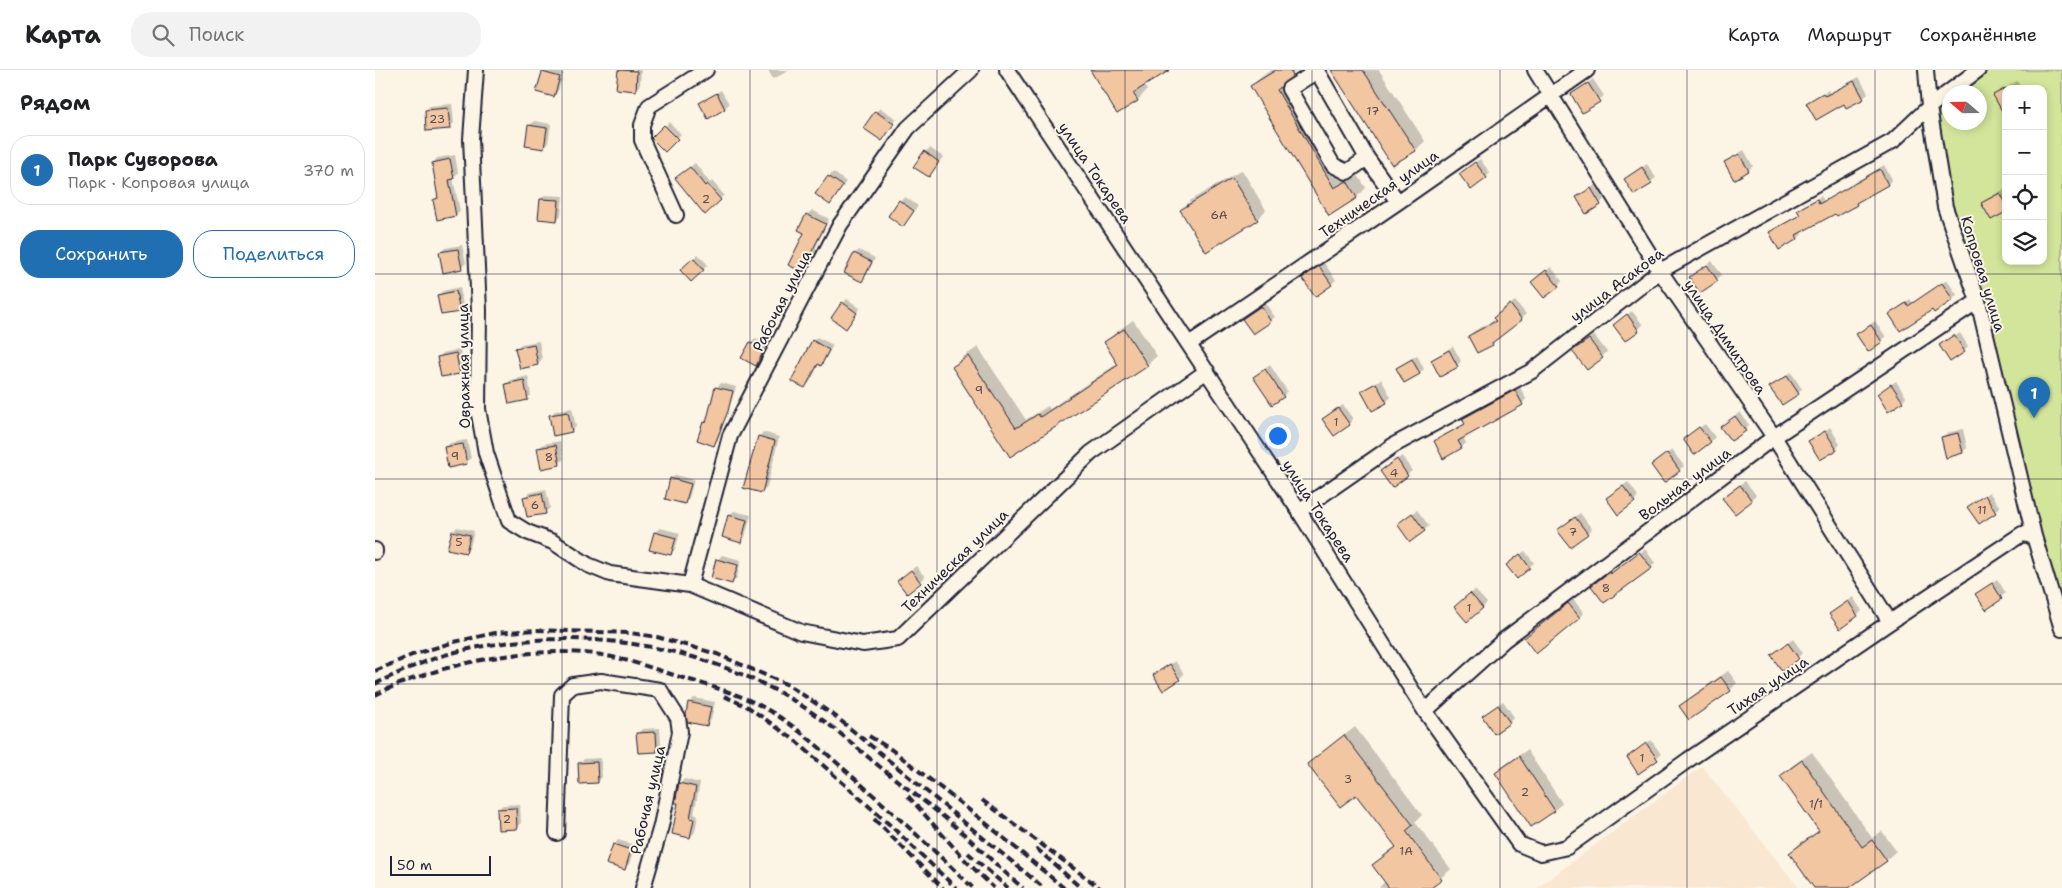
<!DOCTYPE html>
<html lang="ru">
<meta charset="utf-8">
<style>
body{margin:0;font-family:"Shantell Sans",sans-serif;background:#f2f2f2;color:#202124}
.controls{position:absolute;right:15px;top:15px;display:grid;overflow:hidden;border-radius:10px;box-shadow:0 2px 8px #0003}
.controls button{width:45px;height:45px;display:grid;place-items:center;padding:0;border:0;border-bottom:1px solid #e0e0e0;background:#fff;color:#202124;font:25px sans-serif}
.compass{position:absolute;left:1567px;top:15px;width:45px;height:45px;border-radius:50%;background:#fff;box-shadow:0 2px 8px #0003;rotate:290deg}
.scale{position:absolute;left:15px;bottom:12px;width:101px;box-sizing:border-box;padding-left:5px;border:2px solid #22223b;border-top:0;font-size:14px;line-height:18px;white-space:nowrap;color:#22223b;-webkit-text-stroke:4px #fcf5e5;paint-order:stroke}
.you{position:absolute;left:902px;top:365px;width:18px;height:18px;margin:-12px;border:4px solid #fff;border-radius:50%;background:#1a73e8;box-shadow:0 0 0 8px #1a73e833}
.badge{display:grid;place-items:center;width:32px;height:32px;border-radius:50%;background:#1f6fb2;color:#fff;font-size:16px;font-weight:700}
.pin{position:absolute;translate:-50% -41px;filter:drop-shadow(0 1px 2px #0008)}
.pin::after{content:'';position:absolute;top:26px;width:18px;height:15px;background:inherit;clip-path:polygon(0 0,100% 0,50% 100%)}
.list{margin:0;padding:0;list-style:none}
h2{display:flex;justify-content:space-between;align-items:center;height:65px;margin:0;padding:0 20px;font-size:21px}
h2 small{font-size:16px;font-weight:400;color:#757577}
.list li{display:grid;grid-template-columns:32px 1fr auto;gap:15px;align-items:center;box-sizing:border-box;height:70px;margin:0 10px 10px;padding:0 10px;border:1px solid #e0e0e0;border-radius:20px}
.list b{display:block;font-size:19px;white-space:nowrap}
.list p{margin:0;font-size:16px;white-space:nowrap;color:#757577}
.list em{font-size:16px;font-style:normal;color:#757577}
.actions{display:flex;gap:10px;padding:15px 20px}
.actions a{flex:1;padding:11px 0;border:1px solid #1f6fb2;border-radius:20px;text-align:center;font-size:18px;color:#1f6fb2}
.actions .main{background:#1f6fb2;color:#fff}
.icon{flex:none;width:28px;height:28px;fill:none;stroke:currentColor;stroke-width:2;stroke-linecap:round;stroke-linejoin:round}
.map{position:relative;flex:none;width:1687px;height:818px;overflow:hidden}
header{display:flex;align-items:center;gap:30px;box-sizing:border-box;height:70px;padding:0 25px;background:#fff;border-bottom:1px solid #e0e0e0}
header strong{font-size:24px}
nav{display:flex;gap:28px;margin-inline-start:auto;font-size:18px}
.search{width:350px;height:45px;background:#f2f2f2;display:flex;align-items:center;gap:12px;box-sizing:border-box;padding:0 18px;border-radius:20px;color:#757577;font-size:19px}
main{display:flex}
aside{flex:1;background:#fff}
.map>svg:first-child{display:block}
</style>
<header>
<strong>Карта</strong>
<div class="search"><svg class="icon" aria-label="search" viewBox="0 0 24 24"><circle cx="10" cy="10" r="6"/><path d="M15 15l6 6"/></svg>Поиск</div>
<nav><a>Карта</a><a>Маршрут</a><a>Сохранённые</a></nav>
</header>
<main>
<aside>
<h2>Рядом<small></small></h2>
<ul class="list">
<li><span class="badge">1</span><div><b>Парк Суворова</b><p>Парк · Копровая улица</p></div><em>370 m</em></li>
</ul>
<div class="actions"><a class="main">Сохранить</a><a>Поделиться</a></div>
</aside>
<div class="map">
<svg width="1687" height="818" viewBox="0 0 1687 818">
<rect width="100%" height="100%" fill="#fcf5e5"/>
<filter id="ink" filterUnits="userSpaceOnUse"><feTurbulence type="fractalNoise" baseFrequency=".02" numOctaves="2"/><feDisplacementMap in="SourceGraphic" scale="10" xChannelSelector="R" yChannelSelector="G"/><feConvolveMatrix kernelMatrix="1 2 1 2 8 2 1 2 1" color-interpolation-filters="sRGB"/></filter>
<g filter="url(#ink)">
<path fill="#f9e7d1" d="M1327 696 1424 818H1162Z"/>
<path fill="#d2e59a" stroke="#7a846a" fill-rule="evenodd" d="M1603 0H1687V559L1603 231 1570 137 1554 37ZM1631 19H1668V191H1631ZM1574 22H1604V52H1574Z"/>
<path fill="#0003" d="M170 0 189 3 183 21 179 26 168 3Z
M244 0H266L265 15 260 19Z
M393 0H415L398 9Z
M720 0H792L769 15 772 20 763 30 742 42Z
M897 0H922L911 10 969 110 981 102 991 118 982 127 954 144 877 16 886 6Z
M957 0H1004L1050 71 1041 80Z
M1484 7 1493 23 1488 28 1469 33H1433L1453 20 1455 23Z
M1218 9 1229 26 1208 41 1197 24Z
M1642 11 1647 19H1631L1620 25Z
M346 20 354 34 350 38 325 33Z
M77 34 79 53 74 58 51 40 55 36Z
M505 38 522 49 507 70 501 42Z
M159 51 176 54 173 73 169 77 154 56Z
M294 52 306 64 290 80 278 68Z
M555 78 568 87 553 106 550 82Z
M1369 80 1378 96 1373 100 1351 92Z
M80 85 83 103 78 108 85 141 80 145 59 130 64 125 58 93 62 88Z
M1105 89 1115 103 1111 107 1090 99Z
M320 93 335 113 337 111 349 125 345 129 302 108Z
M1272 94 1281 108 1259 123 1250 109Z
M1509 95 1517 109 1513 114 1485 129 1481 134 1461 142 1426 161 1427 164 1423 168 1405 178 1396 162 1400 158 1426 144 1424 140 1428 136 1446 126 1449 131Z
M867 100 891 140 882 149 807 140 816 130Z
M458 102 471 112 455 133 454 107Z
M1220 115 1229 129 1225 134 1202 128Z
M1630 119 1631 141 1608 134 1612 129Z
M170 125 188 126 186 145 182 150 166 129Z
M530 127 543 136 528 155 525 131Z
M437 140 454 149 440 179 443 180 430 202V163L432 145Z
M87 175 91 193 86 198 65 183 70 178Z
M484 180 500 188 491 206 486 210 480 184Z
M323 184 333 195 328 199 311 195Z
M1337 191 1347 205 1326 222 1316 207Z
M949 193 961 210 956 214 929 208Z
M1176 197 1187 211 1183 216 1162 208Z
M1572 210 1582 225 1578 229 1557 238 1515 244 1535 229 1538 233Z
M85 217 88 236 84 240 63 225 68 221Z
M472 229 485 238 475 253 468 233Z
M1140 231 1151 244 1117 274 1094 266 1099 261 1121 249 1124 243Z
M890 233 900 247 878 263 869 249Z
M1257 241 1268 255 1251 270 1244 251Z
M758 250 782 286 772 295 636 385 578 297 588 287 603 277 651 350 673 336 675 339 743 293 730 273 740 263Z
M1500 251 1511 267 1493 280 1483 264Z
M1585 263 1593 276 1589 281 1569 274Z
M1219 265 1232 282 1212 299 1203 277Z
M442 267 458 275 450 290 444 294 435 312 430 317 438 271Z
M380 268 393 275 381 294 376 273Z
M164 271 167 289 163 294 146 297 142 279 146 274Z
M1078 276 1086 291 1082 296 1057 290Z
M85 279 89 298 84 302 64 287 68 283Z
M1042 285 1049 299 1044 303 1022 298Z
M895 295 912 321 908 326 879 307Z
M1416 302 1427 319 1423 323 1396 317Z
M153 306 156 325 152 329 131 314 136 310Z
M1006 309 1016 327 1011 332 987 321Z
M1521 311 1531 327 1527 331 1503 324Z
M346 313 361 317 343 370 338 374 323 369 329 352 333 348 342 317Z
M1145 317 1151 329 1147 334 1088 367 1091 373 1087 377 1060 371 1065 367 1091 353 1089 349 1093 344Z
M968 335 978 349 974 354 953 345Z
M197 338 201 357 196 361 175 346 180 341Z
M1365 342 1374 355 1370 360 1351 353Z
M1330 354 1340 367 1335 372 1312 367Z
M1455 357 1465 374 1461 379 1435 372Z
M1588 359 1592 378 1588 382 1567 367 1572 363Z
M388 362 404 367 392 417 387 422 384 367Z
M92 370 96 388 91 393 70 378 75 373Z
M185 371 189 389 184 394 163 379 168 374Z
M1297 380 1309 396 1304 400 1282 391Z
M1027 386 1037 401 1017 416 1007 401Z
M301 405 319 410 314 428 310 433 296 409Z
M1370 411 1381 425 1360 442 1353 423Z
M1253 412 1263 426 1259 431 1237 424Z
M171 419 175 438 170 442 149 427 154 423Z
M1614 422 1625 437 1604 453 1594 437Z
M1042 440 1054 456 1035 471 1028 450Z
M359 441 376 445 370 467 366 471 349 467 354 445Z
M1205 443 1217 459 1196 476 1188 456Z
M82 457 99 461 95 477 91 482 78 462Z
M285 458 305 463 300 479 296 484 280 462Z
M1270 479 1280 493 1276 497 1217 516 1239 499 1240 501Z
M1150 481 1159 493 1154 497 1137 490Z
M347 485 366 490 362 508 357 513 343 490Z
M541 496 550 507 532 522 523 511Z
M1622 509 1631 523 1611 538 1602 524Z
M1100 520 1112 533 1107 538 1085 533Z
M1478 527 1487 541 1465 557 1456 544Z
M1198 529 1209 543 1204 547 1180 566 1155 564Z
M1418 569 1428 583 1407 599 1397 585Z
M800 591 809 604 804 609 780 605Z
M1353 601 1362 613 1355 620 1306 636 1313 629Z
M319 628 340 632 336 650 332 654 315 632Z
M1128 631 1139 647 1120 662 1108 646Z
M980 657 1047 745 1040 752 1076 799 1054 818H1004L1010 811 998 795 1022 775 981 723 933 694Z
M285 658 286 677 281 681 263 663 267 659Z
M1276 670 1286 684 1264 702 1258 683Z
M1152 680 1187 733 1180 740 1156 756 1121 703 1128 696Z
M1437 682 1497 768 1507 761 1521 781 1511 790 1472 818H1440L1416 783 1425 773 1445 760 1407 706 1417 696Z
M226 688 227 707 223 712 204 694 209 689Z
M309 709 325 713 319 744 323 745 320 762 315 767 305 732V714Z
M145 734 146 753 141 757 123 739 128 735Z
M243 770 260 775 254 794 249 798 239 775Z"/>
<path fill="#f2c6a1" stroke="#22223b" d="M243 0 262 1 261 21 241 19Z
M715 0H795L758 23 763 31 742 44Z
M901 0H915L918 6 902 20 959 118 972 111 982 128 954 146 875 16Z
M956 0H988L1041 81 1017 95Z
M167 2 185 7 179 27 161 22Z
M1479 11 1489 29 1471 38 1469 34 1441 50 1431 33 1448 23 1450 26Z
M1213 13 1225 32 1207 43 1196 24Z
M1631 18V48L1618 25Z
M342 23 350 39 333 49 324 33Z
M73 38 75 59 51 61 50 40Z
M500 41 519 54 507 71 488 58Z
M153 55 172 58 169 79 150 76Z
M289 55 303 69 290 82 276 68Z
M549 81 564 92 554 107 538 97Z
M1364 84 1374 101 1359 110 1349 92Z
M75 89 79 109 74 110 81 146 62 150 58 130 63 128 57 93Z
M1100 92 1112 108 1096 120 1084 104Z
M315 97 330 116 332 114 346 130 330 145 300 108Z
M1267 97 1277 114 1259 125 1249 109Z
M1505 99 1513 115 1481 133 1482 135 1462 146 1460 144 1421 165 1423 169 1404 180 1394 162 1425 145 1422 140 1442 129 1444 134Z
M453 106 468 116 455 135 440 124Z
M857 108 883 150 831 182 805 140Z
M1216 118 1226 135 1211 144 1201 127Z
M1625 123 1631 133V142L1616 150 1606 133Z
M165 129 184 130 182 151 163 149Z
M524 130 539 141 528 157 513 146Z
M431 144 451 154 436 183 439 185 430 203 413 195 429 163 423 160Z
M83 179 87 199 68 203 64 182Z
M479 183 497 192 487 212 469 203Z
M318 188 329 200 316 212 305 200Z
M1332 195 1343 211 1325 223 1314 207Z
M944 196 957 215 940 227 927 208Z
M1171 200 1184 217 1169 228 1156 212Z
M1567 213 1578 230 1559 243 1557 240 1525 261 1514 244 1531 233 1533 236Z
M81 221 85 242 66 245 62 225Z
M467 232 482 243 471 259 456 248Z
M1135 234 1147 250 1117 273 1118 275 1102 283 1093 266 1121 251 1118 248Z
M886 236 896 252 878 264 867 249Z
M1252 244 1264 261 1250 271 1238 255Z
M1496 255 1507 272 1493 282 1481 264Z
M749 259 773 296 635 387 577 297 593 286 641 358 663 344 665 347 743 295 729 272Z
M1579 265 1590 282 1575 292 1564 275Z
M1214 269 1228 288 1212 300 1197 281Z
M437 270 454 280 446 296 443 294 430 318 416 311Z
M375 272 389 280 381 296 366 288Z
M159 274 163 295 145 299 140 278Z
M1074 280 1083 297 1065 307 1056 290Z
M81 283 85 304 66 307 62 287Z
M1037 289 1045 304 1029 313 1021 298Z
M890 299 909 327 897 335 878 307Z
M1412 306 1424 324 1407 335 1394 317Z
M149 310 153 330 134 334 130 314Z
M1001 313 1012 333 997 341 986 321Z
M1516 314 1528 332 1513 342 1502 324Z
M340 317 358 321 353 341 339 376 322 370 328 352 331 353Z
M1140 320 1148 335 1083 371 1087 378 1068 389 1059 371 1090 354 1087 349Z
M963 338 975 355 959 366 947 349Z
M193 342 197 362 178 366 174 345Z
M1360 346 1371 361 1356 371 1345 357Z
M1324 357 1336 372 1319 385 1308 369Z
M1450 361 1462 380 1445 390 1433 371Z
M1583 363 1588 383 1571 388 1566 367Z
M383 366 400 371 387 423 368 418Z
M88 374 92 394 73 398 69 377Z
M181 375 185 395 166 399 162 378Z
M1292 383 1305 401 1289 413 1276 395Z
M1022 389 1033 406 1017 418 1005 401Z
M295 408 316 414 310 434 290 429Z
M1365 415 1377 431 1360 444 1347 428Z
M1248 416 1260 432 1243 445 1231 428Z
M167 423 171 444 152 447 148 427Z
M1610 425 1621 443 1604 454 1592 437Z
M1037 443 1050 461 1035 472 1022 454Z
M353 445 372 450 366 473 347 467Z
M1200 447 1213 464 1195 477 1182 460Z
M77 461 95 465 91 483 72 479Z
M279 462 301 468 296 485 274 480Z
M1264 482 1277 498 1229 533 1216 516 1234 502 1235 504Z
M1145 484 1155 498 1142 509 1131 495Z
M341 489 363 495 357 514 336 508Z
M536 500 546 513 532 524 522 511Z
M1617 513 1627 529 1611 540 1600 524Z
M1095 523 1108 538 1092 552 1079 537Z
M1473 531 1483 546 1465 559 1454 544Z
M1193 533 1205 548 1161 584 1149 568Z
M1413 573 1424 589 1407 601 1396 585Z
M795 594 805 610 788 621 778 605Z
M1346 607 1356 621 1314 650 1304 636Z
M313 632 336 637 332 656 312 652 311 644Z
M1123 635 1135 653 1119 664 1107 646Z
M281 662 282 682 263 683 261 663Z
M969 665 1038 755 1031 761 1067 810 1056 818H1014L997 795 1021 777 981 725 965 737 932 694Z
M1271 673 1283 690 1263 704 1252 687Z
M1144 686 1180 741 1156 757 1120 703Z
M1427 690 1487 777 1497 770 1512 791 1474 818H1439L1414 783 1444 761 1405 706Z
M222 692 223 713 204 714 203 693Z
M304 713 321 717 315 748 319 749 315 768 297 764 303 733H300Z
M141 738 142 759 123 760 122 739Z
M238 774 256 780 250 800 231 794Z"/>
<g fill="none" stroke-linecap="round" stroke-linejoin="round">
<defs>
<path id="minor" d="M101 0 96 69 104 240 103 339 111 383 134 451 152 462 178 472 213 495 235 504 315 515 426 562 488 574 523 569 716 383 832 301
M632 0 924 441 1050 641 1144 774 1166 783 1192 777 1313 690 1515 552 1647 464 1659 466
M1160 0 1285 201 1399 367 1515 552
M1551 0 1554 37 1570 137 1603 231 1659 466 1687 559
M992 88 972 102 958 95 914 19 942 1 992 88 1023 132
M301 145 267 70V55L274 36 331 0
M814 274 1023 132 1212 0
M924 441 1019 375 1157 301 1285 201 1518 71 1554 37 1603 0
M0 480V482
M315 515 355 366 465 155 533 58 596 0
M1050 641 1129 570 1399 367 1603 231
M182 763 187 625 198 615 226 611 285 620 303 648 305 662 286 756 268 818"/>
</defs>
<use href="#minor" stroke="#22223b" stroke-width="18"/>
<use href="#minor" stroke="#fcf5e5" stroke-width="14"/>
<path stroke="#22223b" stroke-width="4" stroke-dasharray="8 4" stroke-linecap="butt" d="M0 601 37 585 79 572 120 563 160 560 255 563 282 567 342 584 413 615 460 646 669 818
M0 614C27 601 55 588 85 581 205 553 340 574 442 646 464 661 483 679 504 696 532 719 562 740 589 764 609 782 627 801 648 818
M0 625C64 593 161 573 232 586 258 591 283 600 308 608 342 618 373 626 403 646 433 666 460 691 487 715 525 749 562 783 598 818
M349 626 373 637 421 671 515 755 581 818
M494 666 517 680 607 750 689 818
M533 726 591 791 619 818
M607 730 725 818
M499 749 568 818
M661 778 706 818
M593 783 633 818"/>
</g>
</g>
<path fill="none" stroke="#22223b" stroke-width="1" stroke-opacity="0.55" d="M187 0V818M375 0V818M562 0V818M750 0V818M937 0V818M1125 0V818M1312 0V818M1500 0V818M0 204H1687M0 409H1687M0 614H1687"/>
<g text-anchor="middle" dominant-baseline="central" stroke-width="4" stroke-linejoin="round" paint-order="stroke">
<g font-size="12" fill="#564b54">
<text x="998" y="41">17</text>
<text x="62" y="49">23</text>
<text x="331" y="129">2</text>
<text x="844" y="145">6А</text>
<text x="604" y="320">9</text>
<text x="961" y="352">1</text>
<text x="80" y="386">9</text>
<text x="174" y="387">8</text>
<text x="1019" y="403">4</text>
<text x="160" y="435">6</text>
<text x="1607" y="440">11</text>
<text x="1198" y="462">7</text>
<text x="84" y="472">5</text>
<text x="1231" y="518">8</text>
<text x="1094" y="538">1</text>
<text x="1267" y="688">1</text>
<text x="973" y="709">3</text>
<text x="1150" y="722">2</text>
<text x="1441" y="734">1/1</text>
<text x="132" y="749">2</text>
<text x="1031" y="781">1А</text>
</g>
<g font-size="15" fill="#22223b" stroke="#fcf5e5">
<text transform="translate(720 103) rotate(56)">улица Токарева</text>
<text transform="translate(1004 124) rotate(-35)">Техническая улица</text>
<text transform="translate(1608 204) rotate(73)">Копровая улица</text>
<text transform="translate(1242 215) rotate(-37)">улица Асакова</text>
<text transform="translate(407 231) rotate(-63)">Рабочая улица</text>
<text transform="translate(1350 267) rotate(56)">улица Димитрова</text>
<text transform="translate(89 296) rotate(-91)">Овражная улица</text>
<text transform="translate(1310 414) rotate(-37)">Вольная улица</text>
<text transform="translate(943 441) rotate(57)">улица Токарева</text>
<text transform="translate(580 491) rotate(-44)">Техническая улица</text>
<text transform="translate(1393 616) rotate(-34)">Тихая улица</text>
<text transform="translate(273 730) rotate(-77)">Рабочая улица</text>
</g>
</g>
</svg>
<div class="controls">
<button>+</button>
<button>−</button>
<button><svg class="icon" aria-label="locate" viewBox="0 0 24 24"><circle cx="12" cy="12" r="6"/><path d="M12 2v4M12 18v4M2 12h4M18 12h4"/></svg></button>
<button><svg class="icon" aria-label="layers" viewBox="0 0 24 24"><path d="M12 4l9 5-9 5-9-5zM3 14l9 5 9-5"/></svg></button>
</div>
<svg class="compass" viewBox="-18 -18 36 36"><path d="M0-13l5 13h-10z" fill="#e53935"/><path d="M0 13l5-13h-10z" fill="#757577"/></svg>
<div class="scale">50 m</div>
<div class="you"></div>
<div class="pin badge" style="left:1659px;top:348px">1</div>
</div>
</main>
